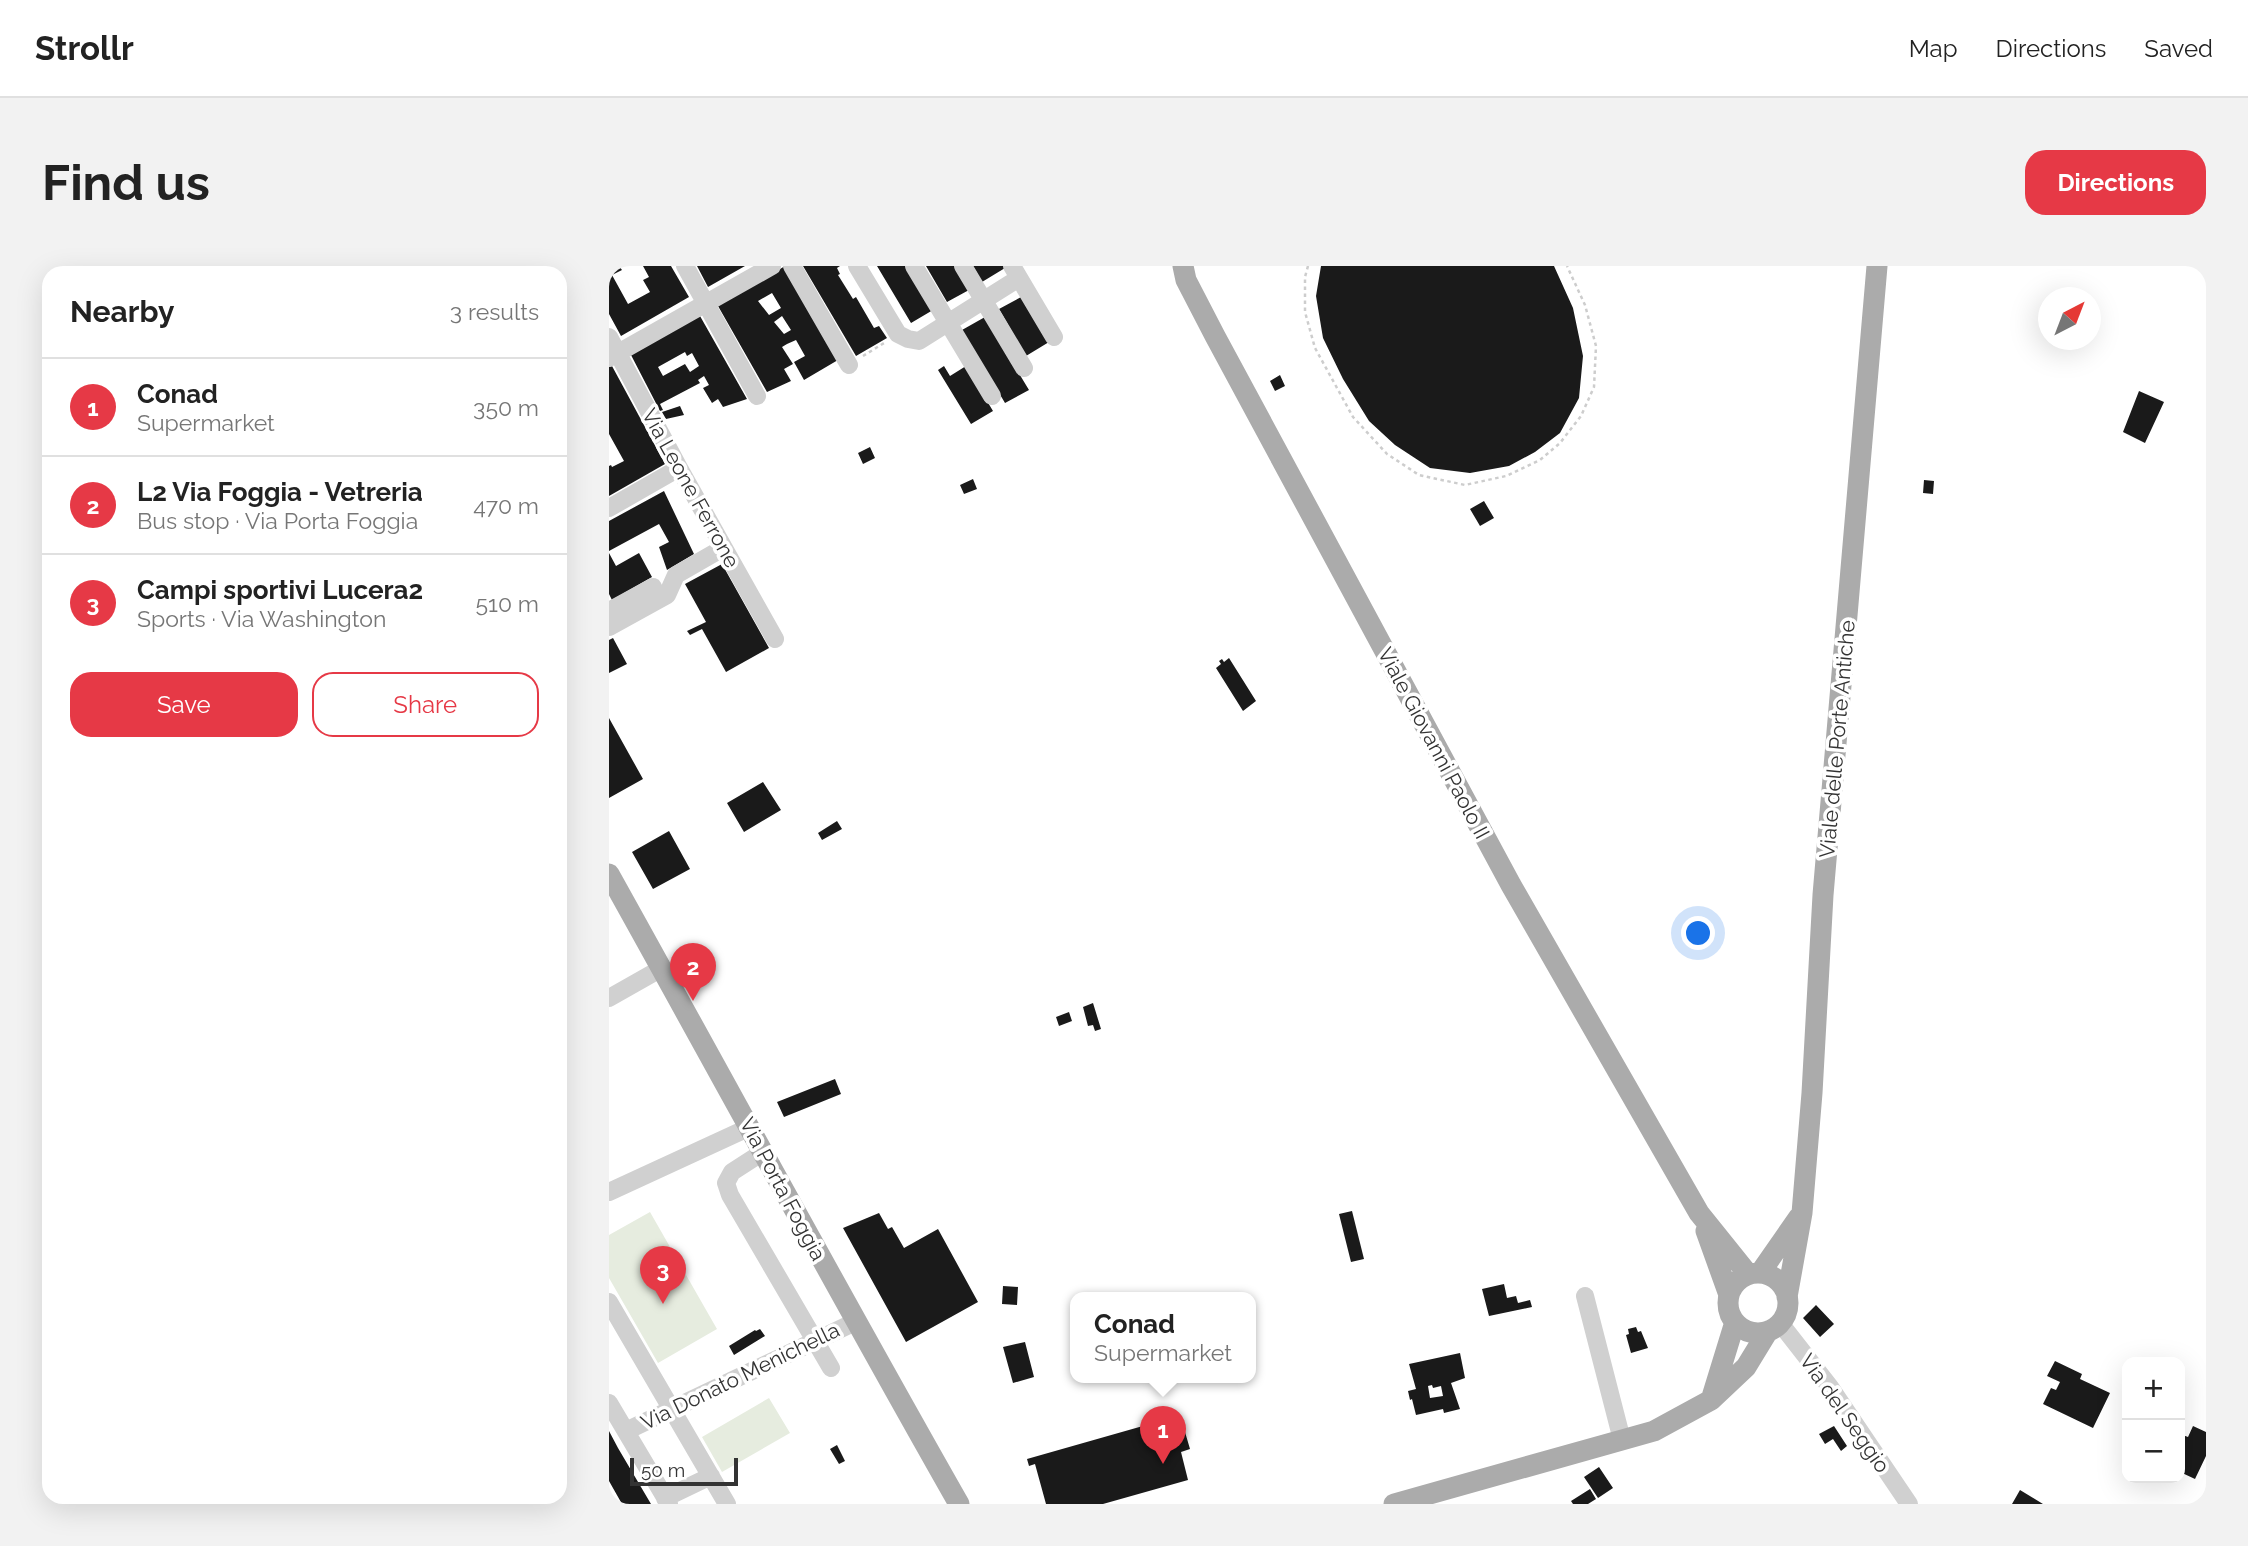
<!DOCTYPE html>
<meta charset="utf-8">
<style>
body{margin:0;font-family:Raleway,sans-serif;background:#f2f2f2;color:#222}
.controls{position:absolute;right:21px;bottom:21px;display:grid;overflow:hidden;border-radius:14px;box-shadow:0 7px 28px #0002}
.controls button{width:63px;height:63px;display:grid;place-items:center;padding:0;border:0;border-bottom:2px solid #e0e0e0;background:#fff;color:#222;font:35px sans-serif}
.compass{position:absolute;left:1429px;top:21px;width:63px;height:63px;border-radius:50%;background:#fff;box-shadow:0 7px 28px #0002;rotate:42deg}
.scale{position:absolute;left:21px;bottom:18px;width:108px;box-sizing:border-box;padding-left:7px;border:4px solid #333;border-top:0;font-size:19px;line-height:24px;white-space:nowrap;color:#333;-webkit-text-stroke:5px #fff;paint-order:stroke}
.you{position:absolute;left:1090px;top:668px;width:24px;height:24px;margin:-18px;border:5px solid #fff;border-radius:50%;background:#1a73e8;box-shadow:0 0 0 10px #1a73e833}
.badge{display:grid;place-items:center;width:46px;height:46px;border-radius:50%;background:#e63946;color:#fff;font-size:23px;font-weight:700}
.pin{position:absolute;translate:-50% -58px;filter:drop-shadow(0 2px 4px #0008)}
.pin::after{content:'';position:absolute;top:37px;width:24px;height:21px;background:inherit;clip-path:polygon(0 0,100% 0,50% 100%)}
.popup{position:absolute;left:461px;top:1026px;width:186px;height:91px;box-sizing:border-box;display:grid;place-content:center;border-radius:14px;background:#fff;filter:drop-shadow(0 2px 5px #0005);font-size:23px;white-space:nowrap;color:#767676}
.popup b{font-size:26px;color:#222}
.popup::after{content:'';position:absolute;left:50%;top:100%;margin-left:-14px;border:14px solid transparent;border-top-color:#fff}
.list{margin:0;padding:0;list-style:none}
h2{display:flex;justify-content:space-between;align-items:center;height:91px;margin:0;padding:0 28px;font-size:30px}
h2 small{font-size:23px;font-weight:400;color:#767676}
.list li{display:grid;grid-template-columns:46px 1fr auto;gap:21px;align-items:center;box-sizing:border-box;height:98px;padding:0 28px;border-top:2px solid #e0e0e0}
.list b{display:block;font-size:26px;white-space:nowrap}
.list p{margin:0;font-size:23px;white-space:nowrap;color:#767676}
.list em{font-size:23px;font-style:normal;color:#767676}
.actions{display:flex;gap:14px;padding:21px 28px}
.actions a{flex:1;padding:16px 0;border:2px solid #e63946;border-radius:21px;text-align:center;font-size:24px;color:#e63946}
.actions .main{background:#e63946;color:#fff}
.map{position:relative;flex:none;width:1597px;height:1238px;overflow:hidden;border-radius:21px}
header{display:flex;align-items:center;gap:42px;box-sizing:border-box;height:98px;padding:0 35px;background:#fff;border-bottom:2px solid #e0e0e0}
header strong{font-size:33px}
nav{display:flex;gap:38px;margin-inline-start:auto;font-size:24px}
.intro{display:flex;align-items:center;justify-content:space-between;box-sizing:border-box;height:168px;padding:0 42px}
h1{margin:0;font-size:49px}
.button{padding:18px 32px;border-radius:21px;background:#e63946;color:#fff;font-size:24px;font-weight:700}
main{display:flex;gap:42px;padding:0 42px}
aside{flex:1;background:#fff;border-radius:21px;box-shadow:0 7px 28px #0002}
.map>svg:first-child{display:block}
</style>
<header>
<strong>Strollr</strong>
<nav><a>Map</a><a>Directions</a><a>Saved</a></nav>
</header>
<div class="intro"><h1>Find us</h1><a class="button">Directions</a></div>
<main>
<aside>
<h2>Nearby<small>3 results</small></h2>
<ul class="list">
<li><span class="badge">1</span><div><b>Conad</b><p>Supermarket</p></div><em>350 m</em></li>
<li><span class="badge">2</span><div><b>L2 Via Foggia - Vetreria</b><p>Bus stop · Via Porta Foggia</p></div><em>470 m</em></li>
<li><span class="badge">3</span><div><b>Campi sportivi Lucera2</b><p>Sports · Via Washington</p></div><em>510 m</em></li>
</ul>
<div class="actions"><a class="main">Save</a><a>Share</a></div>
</aside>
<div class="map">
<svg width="1597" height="1238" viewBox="0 0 1597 1238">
<rect width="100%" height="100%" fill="#fff"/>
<path fill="#e6ecdf" d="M41 946 108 1063 49 1097 0 1012V969Z
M160 1132 181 1167 113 1206 93 1171Z"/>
<path fill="#1a1a1a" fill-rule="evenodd" d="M0 0H10L13 4 3 9 19 38 41 26 34 14 40 11 34 0H62L80 31 12 70 0 48Z
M88 0H136L99 21Z
M176 0 229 94 195 114 185 96 196 90 187 74 178 78 173 81 184 98 175 103 182 115 158 126 109 40ZM163 27 172 42 160 49 149 35ZM173 50 182 64 175 68 165 56Z
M194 0H231L228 2 231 8 229 9 244 33 247 31 265 62 270 60 278 72 247 90Z
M268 0H298L324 44 302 57Z
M317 0H346L360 24 338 36Z
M364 0H395L396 2 373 16Z
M712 0H945L964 42 974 90 970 132 951 167 926 186 900 200 861 207 821 202 786 179 760 155 734 113 714 72 707 30Z
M414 30 440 76 417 90 390 43Z
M91 50 138 133 114 141 109 133 103 137 94 122 100 119 95 110 89 114 91 117 51 138 54 144 51 145 22 89ZM76 86 78 90 83 87 90 100 81 106 76 98 54 110 49 101Z
M376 51 420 124 396 137 353 64Z
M3 100 56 198 0 230V200L2 199 3 201 15 195 0 168V101Z
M335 100 341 110 357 100 384 145 362 158 329 104Z
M671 109 676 120 666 125 661 115Z
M1530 125 1555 136 1536 177 1514 166Z
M71 140 75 149 57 153 53 146Z
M261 181 266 192 254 198 249 187Z
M364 213 368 223 355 228 351 219Z
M1315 214 1325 215 1324 228 1314 227Z
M55 225 85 288 58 304 50 281 60 276 50 258 0 285V255Z
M875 235 885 252 871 260 861 243Z
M0 287 7 300 30 287 43 311 3 334 0 328Z
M113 298 160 382 117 406 93 363 81 369 78 365 97 356 76 318Z
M4 372 18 398 0 407V374Z
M620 392 647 435 634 445 607 402 612 398 610 395 613 393 615 396Z
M0 452 34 513 0 532Z
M154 516 172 544 135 566 118 537Z
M228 555 233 563 213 574 209 567Z
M60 565 81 603 44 623 23 586Z
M484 737 492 763 486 765 484 759 479 760 474 741Z
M460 746 463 755 450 760 447 751Z
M226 813 232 828 175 851 168 836Z
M743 945 755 993 742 996 730 948Z
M270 947 279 963 283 961 295 982 329 963 369 1036 297 1076 234 962Z
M895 1018 898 1032 907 1030 909 1037 921 1034 923 1041 880 1050 873 1023Z
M394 1020 409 1021 408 1039 393 1038Z
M1207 1039 1225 1058 1211 1071 1194 1052Z
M1027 1061 1029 1066 1032 1065 1039 1082 1022 1087 1017 1069 1020 1068 1019 1063Z
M151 1063 156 1070 125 1089 120 1080 146 1064 147 1065Z
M416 1076 425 1111 404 1117 394 1081Z
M851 1087 856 1112 842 1117 851 1143 835 1147 834 1143 807 1149 803 1133 801 1134 799 1125 807 1123 800 1098ZM823 1119 824 1122 832 1120 834 1130 821 1132 819 1120Z
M1446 1095 1473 1108 1471 1113 1501 1127 1484 1162 1434 1138 1442 1122 1447 1124 1451 1116 1438 1110Z
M562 1152 567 1169 576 1166 581 1183 572 1186 579 1214 494 1238H437L426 1198 420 1200 418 1193Z
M1225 1160 1238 1180 1232 1185 1224 1173 1216 1178 1210 1168Z
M1584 1160 1597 1166V1190L1586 1213 1571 1206V1168L1579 1171Z
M0 1165 9 1182 42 1238H13L0 1215Z
M228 1179 236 1195 230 1198 221 1183Z
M990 1201 1004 1222 989 1232 975 1211Z
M981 1223 987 1233 979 1238H964L962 1235Z
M1411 1224 1434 1238H1403Z"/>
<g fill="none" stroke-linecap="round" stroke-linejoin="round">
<path stroke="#cdcdcd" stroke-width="2.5" stroke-dasharray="3.5 3.5" stroke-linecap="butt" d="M699 0 696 11V46L706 82 744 151 778 188 810 209 856 219 897 210 931 194 951 177 972 150 985 121 987 80 976 39 958 0
M254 90 275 77"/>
<path stroke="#d0d0d0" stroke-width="18" d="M76 0 148 130
M183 0 240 99
M248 0 289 68 299 73 310 75 410 12
M305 0 383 130
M354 0 415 102
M403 0 445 71
M0 71 70 202 166 373
M0 92 163 0
M0 242 70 202
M0 345 44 321
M0 361 58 329 67 309 114 282
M0 732 53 702
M154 886 123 906 117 917 121 929 222 1102
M0 926 141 861
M976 1030 1013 1174
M0 1036 118 1238
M1171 1057 1221 1121 1300 1238
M0 1137 60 1238
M17 1165 246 1056
M56 1232 102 1210"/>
<path stroke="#ababab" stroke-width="21" d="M574 0 577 14 606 70 902 619 1090 947 1139 1008
M0 608C117 818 231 1029 350 1238
M1097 965 1120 1029
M1151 1007 1190 951
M1119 1037a30 30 0 1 1 60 0a30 30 0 1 1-60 0Z
M1178 1031 1193 947 1203 827 1214 629 1268 0
M1102 1134 1126 1056
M785 1238 1045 1165 1102 1134 1137 1101 1159 1065"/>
</g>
<g text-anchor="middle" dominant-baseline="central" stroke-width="7" stroke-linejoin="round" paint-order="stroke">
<g font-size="21" fill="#333" stroke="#fff">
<text transform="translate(82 222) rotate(61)">Via Leone Ferrone</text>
<text transform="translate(1228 473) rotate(-85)">Viale delle Porte Antiche</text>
<text transform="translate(825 477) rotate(62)">Viale Giovanni Paolo II</text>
<text transform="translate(174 923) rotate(62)">Via Porta Foggia</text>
<text transform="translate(131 1110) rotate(-26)">Via Donato Menichella</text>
<text transform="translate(1236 1147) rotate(55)">Via del Seggio</text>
</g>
</g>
</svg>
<div class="controls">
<button>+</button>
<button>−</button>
</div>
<svg class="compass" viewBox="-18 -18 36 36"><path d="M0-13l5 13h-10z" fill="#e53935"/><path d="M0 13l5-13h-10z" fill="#767676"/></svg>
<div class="scale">50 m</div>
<div class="you"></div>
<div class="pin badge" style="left:554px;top:1198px">1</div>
<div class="popup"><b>Conad</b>Supermarket</div>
<div class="pin badge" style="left:84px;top:735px">2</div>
<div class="pin badge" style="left:54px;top:1038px">3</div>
</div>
</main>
